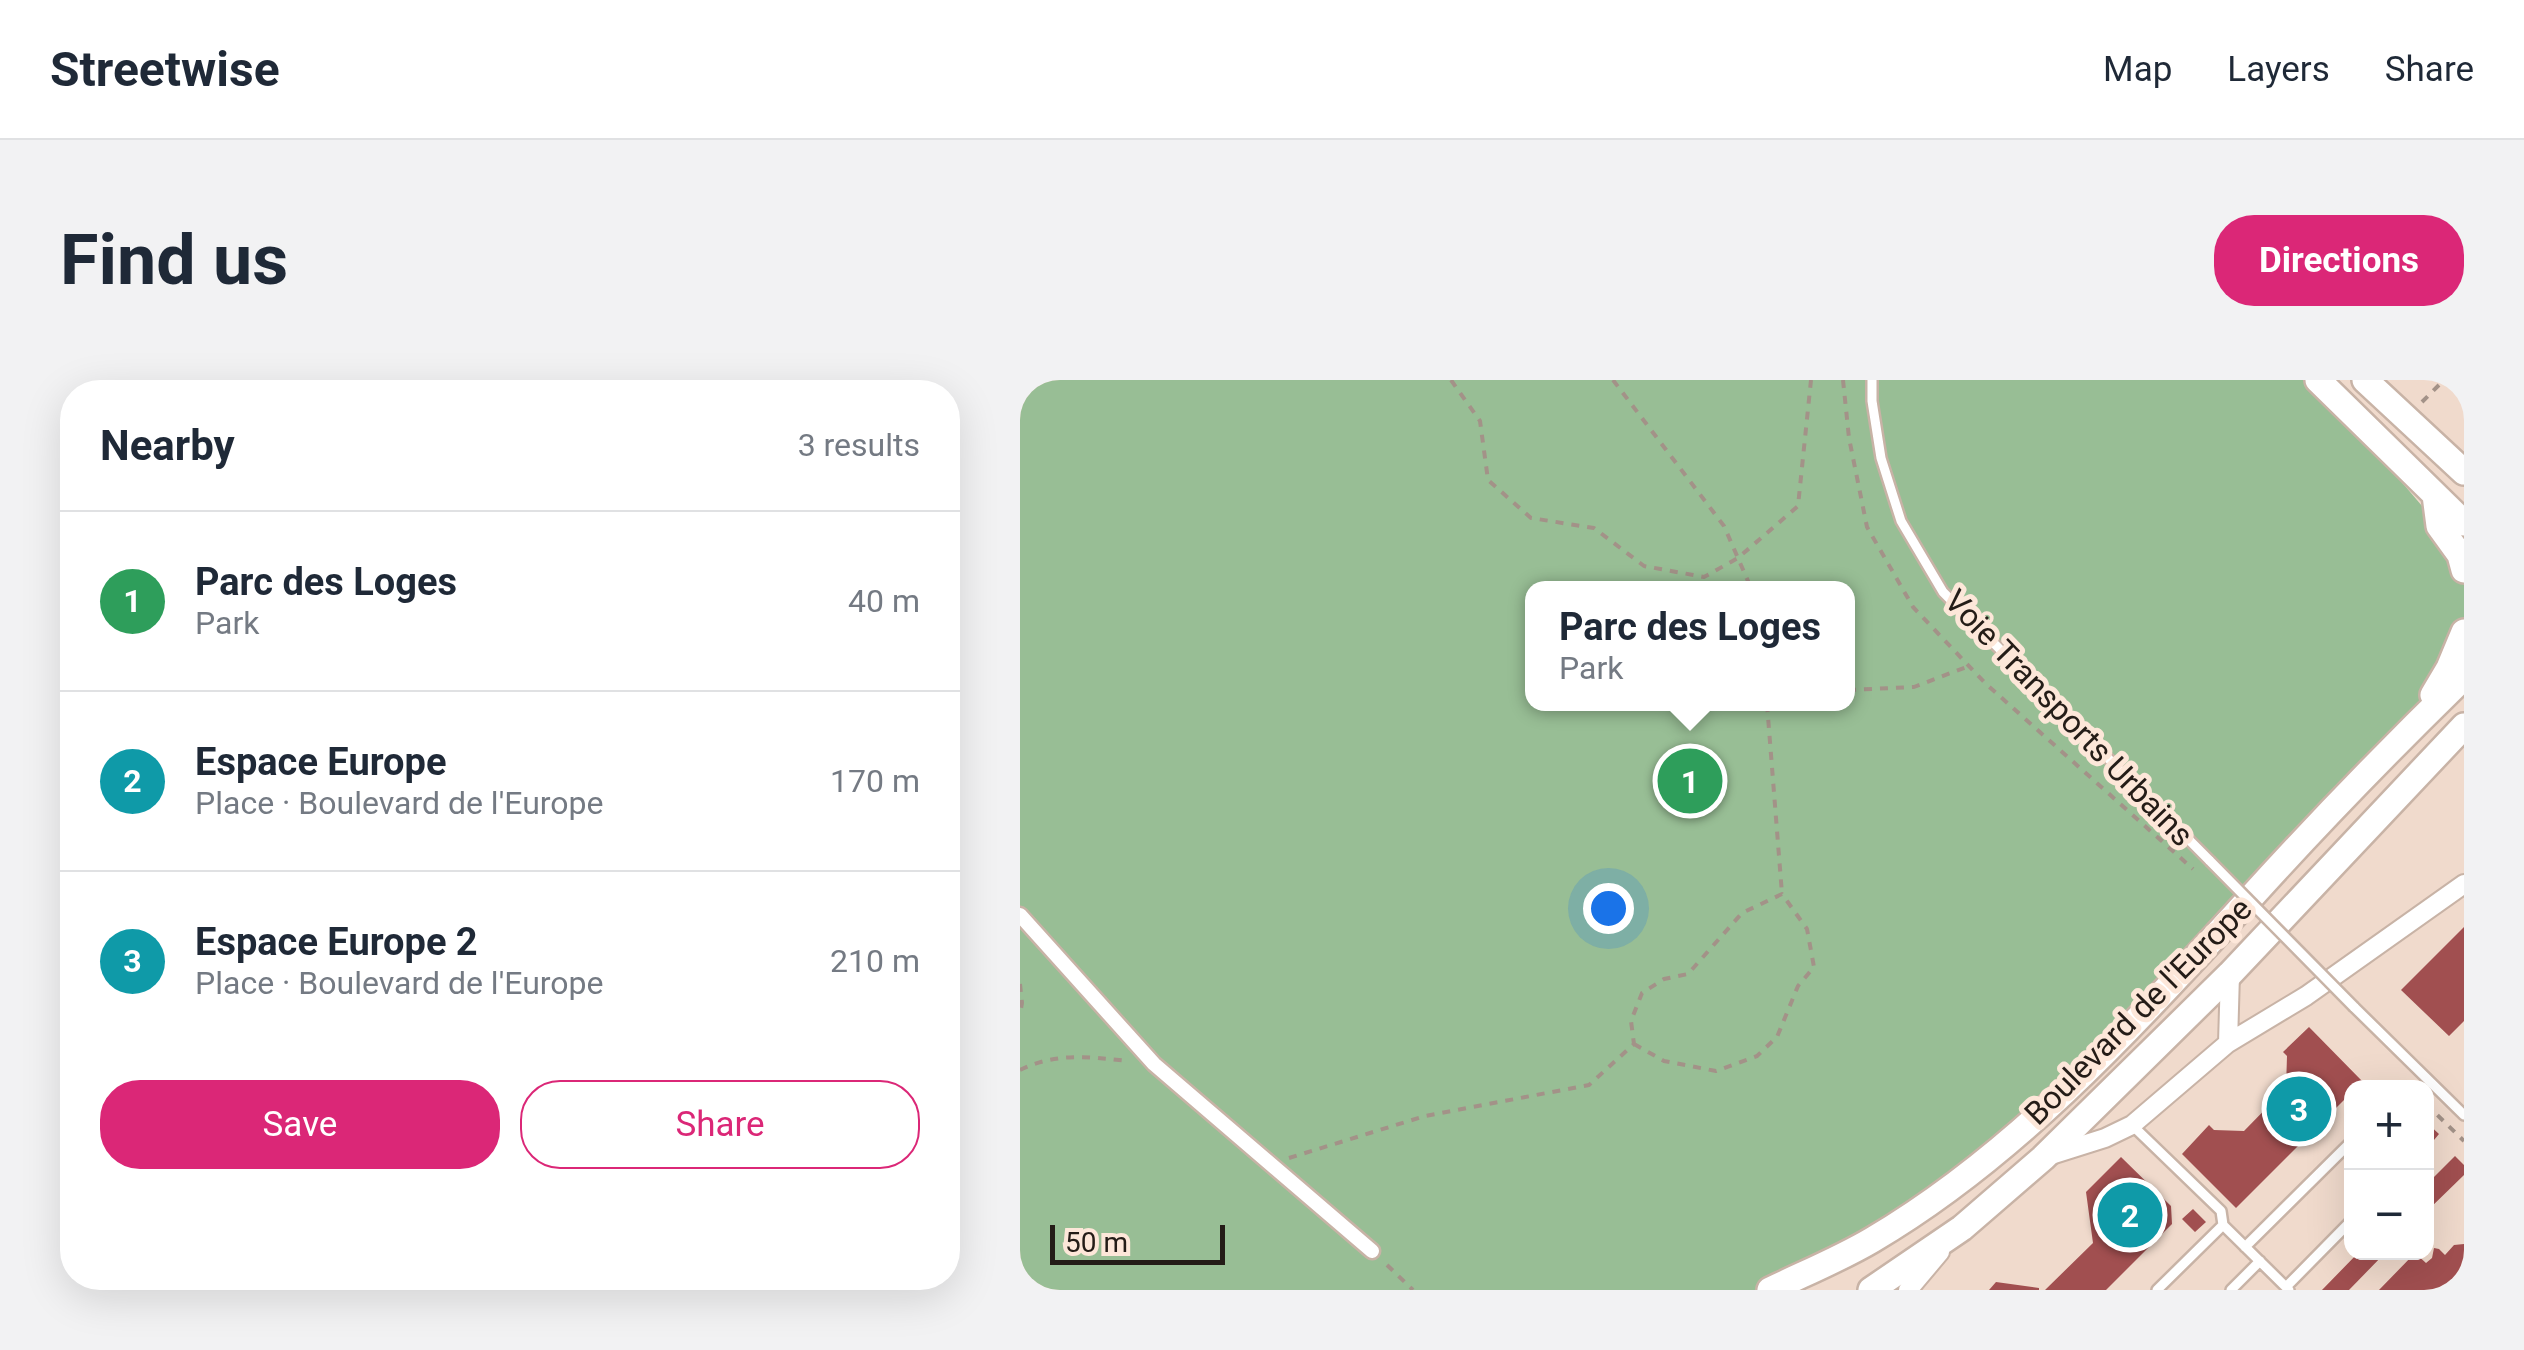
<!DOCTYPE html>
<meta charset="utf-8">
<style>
body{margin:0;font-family:Roboto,sans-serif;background:#f2f2f3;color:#1f2937}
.controls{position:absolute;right:30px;bottom:30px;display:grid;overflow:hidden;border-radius:20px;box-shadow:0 10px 40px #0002}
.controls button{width:90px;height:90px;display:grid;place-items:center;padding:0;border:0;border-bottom:2px solid #e0e1e3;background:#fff;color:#1f2937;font:50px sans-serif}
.scale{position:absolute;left:30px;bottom:25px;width:175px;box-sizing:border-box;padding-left:10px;border:5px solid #241c17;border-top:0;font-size:28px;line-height:35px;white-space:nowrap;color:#241c17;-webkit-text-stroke:8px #fde7d9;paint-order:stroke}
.you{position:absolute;left:588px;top:528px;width:35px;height:35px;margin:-25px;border:8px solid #fff;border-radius:50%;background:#1a73e8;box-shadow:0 0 0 15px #1a73e833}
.badge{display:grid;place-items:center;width:65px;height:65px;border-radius:50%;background:#db2777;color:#fff;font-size:32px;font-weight:700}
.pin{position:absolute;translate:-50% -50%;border:5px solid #fff;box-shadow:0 2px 10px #0006}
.popup{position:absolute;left:505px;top:201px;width:330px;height:130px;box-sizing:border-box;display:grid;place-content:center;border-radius:20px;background:#fff;filter:drop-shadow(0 2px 8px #0005);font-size:32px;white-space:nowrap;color:#747a83}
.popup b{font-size:38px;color:#1f2937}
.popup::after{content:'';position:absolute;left:50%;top:100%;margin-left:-20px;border:20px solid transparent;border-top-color:#fff}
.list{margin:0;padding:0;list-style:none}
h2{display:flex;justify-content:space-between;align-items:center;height:130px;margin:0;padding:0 40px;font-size:42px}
h2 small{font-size:32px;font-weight:400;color:#747a83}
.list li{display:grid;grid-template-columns:65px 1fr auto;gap:30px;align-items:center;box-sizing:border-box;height:180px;padding:0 40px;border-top:2px solid #e0e1e3}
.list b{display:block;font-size:38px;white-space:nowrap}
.list p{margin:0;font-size:32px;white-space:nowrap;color:#747a83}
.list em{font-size:32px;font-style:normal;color:#747a83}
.actions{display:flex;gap:20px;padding:30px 40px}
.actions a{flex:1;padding:22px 0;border:2px solid #db2777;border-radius:40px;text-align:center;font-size:35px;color:#db2777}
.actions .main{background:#db2777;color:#fff}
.map{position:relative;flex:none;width:1444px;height:910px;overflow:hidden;border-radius:40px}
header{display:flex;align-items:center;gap:60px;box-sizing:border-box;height:140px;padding:0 50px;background:#fff;border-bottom:2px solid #e0e1e3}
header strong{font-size:48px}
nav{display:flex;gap:55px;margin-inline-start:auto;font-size:35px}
.intro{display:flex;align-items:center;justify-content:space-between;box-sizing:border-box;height:240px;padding:0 60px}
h1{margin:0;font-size:70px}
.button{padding:25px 45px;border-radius:40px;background:#db2777;color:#fff;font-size:35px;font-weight:700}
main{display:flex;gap:60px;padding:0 60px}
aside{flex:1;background:#fff;border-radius:40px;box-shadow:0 10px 40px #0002}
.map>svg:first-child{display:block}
</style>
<header>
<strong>Streetwise</strong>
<nav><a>Map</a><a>Layers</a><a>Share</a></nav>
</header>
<div class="intro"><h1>Find us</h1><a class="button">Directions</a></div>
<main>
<aside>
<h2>Nearby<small>3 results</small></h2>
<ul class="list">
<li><span class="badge" style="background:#2e9e5b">1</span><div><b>Parc des Loges</b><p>Park</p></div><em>40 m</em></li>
<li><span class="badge" style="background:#0f9aa8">2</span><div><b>Espace Europe</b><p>Place · Boulevard de l'Europe</p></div><em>170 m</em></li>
<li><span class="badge" style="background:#0f9aa8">3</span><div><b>Espace Europe 2</b><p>Place · Boulevard de l'Europe</p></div><em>210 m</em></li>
</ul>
<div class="actions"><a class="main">Save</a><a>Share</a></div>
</aside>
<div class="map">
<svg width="1444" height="910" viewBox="0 0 1444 910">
<rect width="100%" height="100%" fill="#f0dacc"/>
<path fill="#98be95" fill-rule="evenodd" d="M0 0H1295L1419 146 1444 190V252L1393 347 985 764 750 910H0ZM512 208H828V324H512Z"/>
<path fill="#a14f50" d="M1444 547V641L1429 656 1381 610Z
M1289 647 1342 701 1336 708H1332V712L1216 828 1162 774 1189 745 1194 750 1224 751 1266 708 1267 676 1263 672Z
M1406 742 1419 754 1409 766 1406 764Z
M1435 776 1444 785V795L1406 832V805Z
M1101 777 1151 826 1152 844 1086 910H1025L1073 863 1066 812Z
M1173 829 1186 842 1175 852 1162 839Z
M1444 864V896L1441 893 1432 902 1437 907 1434 910H1359L1395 873 1406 883 1412 878 1414 868 1419 869 1425 875 1434 865Z
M1339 872H1366L1329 910H1302Z
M976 902 1019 908V910H969Z"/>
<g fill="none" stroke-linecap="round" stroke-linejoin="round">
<defs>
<path id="service" d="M852 0V21L861 78 881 141 923 212 1190 481
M1334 627 1444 735
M1112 745 1201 831 1203 845
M1225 867 1332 761
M1266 907 1332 840
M1137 910 1203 845 1269 910
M1211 910 1240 881"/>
<path id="pedestrian" d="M0 535 134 684 352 871"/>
<path id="minor" d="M1208 663 1210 594
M1028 776 1085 758 1112 745 1208 663 1286 616 1444 504
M888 910 920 872"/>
<path id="secondary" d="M1298 0 1444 143
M1345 0 1444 92
M1415 115 1419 146 1440 175 1444 190
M1413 315 1429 288 1444 252
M750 910C783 894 820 879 852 860 1000 773 1118 640 1233 515 1301 440 1371 368 1444 297
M851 910 942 848 1023 778 1210 594 1444 346"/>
</defs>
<use href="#service" stroke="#c8b3a6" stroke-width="14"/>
<use href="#pedestrian" stroke="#c8b3a6" stroke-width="19"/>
<use href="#minor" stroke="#c8b3a6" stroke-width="22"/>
<use href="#secondary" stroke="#c8b3a6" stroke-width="30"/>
<path stroke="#a39288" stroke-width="4" stroke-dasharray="8 8" stroke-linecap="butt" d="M431 0 460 41 468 100 511 138 574 148 624 186 684 197 718 178 778 126 791 0
M593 0 704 146 731 208
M823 0 829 58 847 147 893 227 965 303 1173 489
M1402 22 1424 0
M828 310 894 307 949 286
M747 324 762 514
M0 604 2 623 0 634
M0 690C37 672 68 677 108 681
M1406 724 1444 761
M269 778 405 736 569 705 614 664 611 641 622 613 644 599 668 594 722 533 762 514 787 549 794 587 778 606 757 657 737 676 696 691 644 681 614 664
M367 885 393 910"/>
<use href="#service" stroke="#fff" stroke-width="9"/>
<use href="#pedestrian" stroke="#fff" stroke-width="14"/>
<use href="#minor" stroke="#fff" stroke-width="18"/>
<use href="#secondary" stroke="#fff" stroke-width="25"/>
<defs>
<path id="service-bridge" d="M1190 481 1334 627"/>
</defs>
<use href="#service-bridge" stroke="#c8b3a6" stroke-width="14" stroke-linecap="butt"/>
<use href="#service-bridge" stroke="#fff" stroke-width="9"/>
</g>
<g text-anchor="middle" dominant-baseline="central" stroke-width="10" stroke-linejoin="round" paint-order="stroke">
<g font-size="32" fill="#241c17" stroke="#fde7d9">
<text transform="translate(1049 338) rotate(46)">Voie Transports Urbains</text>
<text transform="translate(1118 631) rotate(-45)">Boulevard de l'Europe</text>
</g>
</g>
</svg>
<div class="controls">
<button>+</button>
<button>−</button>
</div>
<div class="scale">50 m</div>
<div class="you"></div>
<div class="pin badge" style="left:670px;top:401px;background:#2e9e5b">1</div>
<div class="popup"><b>Parc des Loges</b>Park</div>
<div class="pin badge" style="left:1110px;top:835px;background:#0f9aa8">2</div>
<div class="pin badge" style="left:1279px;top:729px;background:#0f9aa8">3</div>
</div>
</main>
